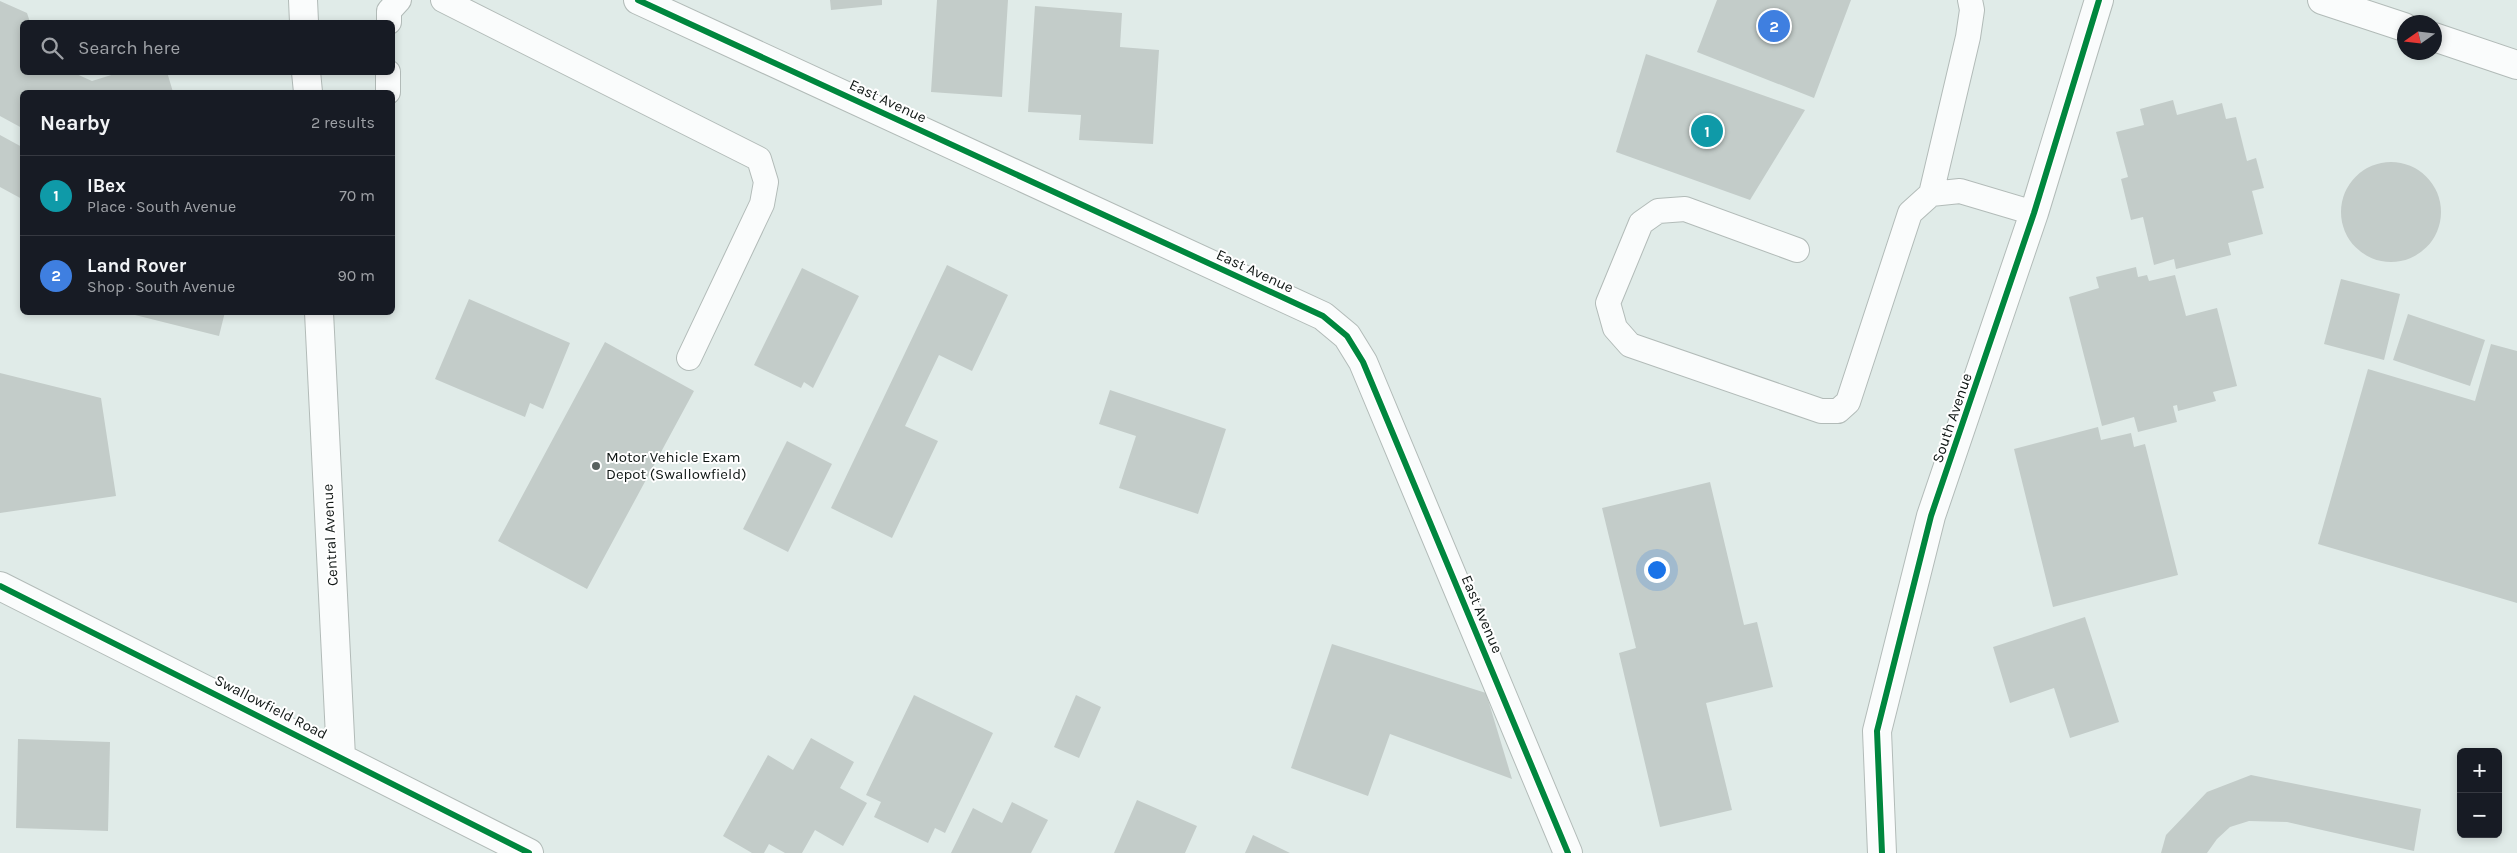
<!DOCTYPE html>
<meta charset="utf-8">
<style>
body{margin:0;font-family:Karla,sans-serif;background:#242831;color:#f1f3f6}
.controls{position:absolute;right:15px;bottom:15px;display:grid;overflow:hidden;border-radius:8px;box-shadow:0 2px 8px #0003}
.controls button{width:45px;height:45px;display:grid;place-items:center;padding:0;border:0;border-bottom:1px solid #363941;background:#171b24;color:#f1f3f6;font:25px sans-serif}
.compass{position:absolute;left:2397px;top:15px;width:45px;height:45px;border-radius:50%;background:#171b24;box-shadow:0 2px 8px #0003;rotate:256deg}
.you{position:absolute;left:1656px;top:569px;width:18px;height:18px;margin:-12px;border:4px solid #fff;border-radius:50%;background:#1a73e8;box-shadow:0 0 0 8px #1a73e833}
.badge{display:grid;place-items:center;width:32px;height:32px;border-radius:50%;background:#db2777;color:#fff;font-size:16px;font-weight:700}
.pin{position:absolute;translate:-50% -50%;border:2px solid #fff;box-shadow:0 1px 5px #0006}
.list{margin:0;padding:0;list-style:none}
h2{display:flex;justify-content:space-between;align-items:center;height:65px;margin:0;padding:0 20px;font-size:21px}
h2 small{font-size:16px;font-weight:400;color:#9ea1a6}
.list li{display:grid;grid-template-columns:32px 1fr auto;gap:15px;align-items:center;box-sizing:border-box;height:80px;padding:0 20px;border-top:1px solid #363941}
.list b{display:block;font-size:19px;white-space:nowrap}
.list p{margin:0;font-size:16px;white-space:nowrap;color:#9ea1a6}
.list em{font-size:16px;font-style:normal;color:#9ea1a6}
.icon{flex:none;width:28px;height:28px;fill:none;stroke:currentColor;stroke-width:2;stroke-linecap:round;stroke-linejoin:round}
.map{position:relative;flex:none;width:2517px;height:853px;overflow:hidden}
.search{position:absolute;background:#171b24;box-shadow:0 2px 8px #0003;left:20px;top:20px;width:375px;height:55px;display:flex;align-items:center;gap:12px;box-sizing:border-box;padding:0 18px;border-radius:8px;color:#9ea1a6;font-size:19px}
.panel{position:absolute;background:#171b24;box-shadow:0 2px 8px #0003;left:20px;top:90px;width:375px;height:225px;border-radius:8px}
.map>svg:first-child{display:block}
</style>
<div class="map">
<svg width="2517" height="853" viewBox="0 0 2517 853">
<rect width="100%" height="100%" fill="#e0ebe8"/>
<path fill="#c3ccc9" d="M830 0H882V5L831 10Z
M937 0H1008L1002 97 931 92Z
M1717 0H1851L1814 98 1697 52Z
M0 1 27 13 30 22H22V72H72L92 81 121 72H167L173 92H22V128L0 116Z
M1035 6 1122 13 1120 47 1159 50 1153 144 1079 140 1081 115 1028 112Z
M1646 54 1805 110 1750 200 1616 152Z
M2173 100 2177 115 2222 103 2226 119 2236 117 2247 161 2256 158 2264 188 2252 191 2263 234 2228 243 2231 255 2176 269 2174 259 2154 265 2143 217 2131 220 2121 179 2128 177 2116 132 2144 125 2140 109Z
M0 135 22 147V199L0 187Z
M2341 212a50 50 0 1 1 100 0a50 50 0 1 1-100 0Z
M947 265 1008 295 972 371 939 355 905 426 938 441 892 538 831 508Z
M2136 267 2138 277 2147 275 2149 281 2175 275 2186 316 2217 308 2237 386 2213 392 2216 401 2178 411 2177 405 2173 406 2177 422 2138 432 2134 417 2102 426 2069 297 2099 288 2096 277Z
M802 268 859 296 813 388 804 382 801 388 754 365Z
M2341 279 2400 294 2384 360 2324 344Z
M469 299 570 343 543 409 530 403 525 417 435 379Z
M135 312H225L219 336 135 315Z
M2408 314 2485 340 2470 386 2393 360Z
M605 342 694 391 587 589 498 541Z
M2491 344 2517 351V603L2318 544 2368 369 2475 401Z
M0 373 101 398 116 496 0 513Z
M1110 390 1226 429 1198 514 1119 488 1136 436 1099 424Z
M2098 427 2101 440 2131 433 2134 447 2145 444 2178 575 2053 607 2014 449Z
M787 441 832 464 788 552 743 529Z
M1710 482 1744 625 1757 622 1773 687 1706 703 1732 810 1660 827 1619 653 1636 648 1602 508Z
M2085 617 2119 722 2070 738 2054 688 2010 703 1993 647Z
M1332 644 1486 693 1512 779 1390 734 1368 796 1291 768Z
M914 695 993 733 945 833 935 828 928 843 874 817 881 802 866 795Z
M1076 695 1101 707 1079 758 1054 747Z
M811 738 854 762 840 788 867 803 843 846 815 830 802 853H785L769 844 764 853H752L723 836 768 755 793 770Z
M18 739 110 742 108 831 16 828Z
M2251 775 2421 809 2414 851 2287 822 2249 821 2230 827 2217 839 2207 853H2161L2166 835 2207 792Z
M1137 800 1197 826 1185 853H1114Z
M1012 802 1048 820 1031 853H951L973 808 1002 823Z
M1253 835 1290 853H1245Z"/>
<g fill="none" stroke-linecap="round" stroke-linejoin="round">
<defs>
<path id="service" d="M443 0 759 159 766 182 762 204 689 358
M389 22V11L399 0
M388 92V72
M1931 194 1968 37 1972 10 1970 0
M1797 250 1685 209 1658 211 1641 223 1608 303 1615 328 1630 345 1821 411H1838L1848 402 1910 213 1931 194 1960 191 2034 213"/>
<path id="minor" d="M303 0 304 22
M638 0 1323 316 1347 336 1363 362 1568 853
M306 72 308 92
M319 312 341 757
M0 586 529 853
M1882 853 1877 731 1931 516 2034 213 2099 0"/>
<path id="secondary" d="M2322 0 2404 27
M2434 37 2517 65"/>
</defs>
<use href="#service" stroke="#b2bbb8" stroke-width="26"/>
<use href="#minor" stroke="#b2bbb8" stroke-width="30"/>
<use href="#secondary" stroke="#b2bbb8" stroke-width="30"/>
<use href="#service" stroke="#fafcfc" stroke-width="24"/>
<use href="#minor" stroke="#fafcfc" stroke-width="28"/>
<use href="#secondary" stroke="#fafcfc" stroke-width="28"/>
<defs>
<path id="cycleway" d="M638 0 1323 316 1347 336 1363 362 1568 853
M0 586 529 853
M1882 853 1877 731 1931 516 2034 213 2099 0"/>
</defs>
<use href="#cycleway" stroke="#fff" stroke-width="9"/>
<use href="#cycleway" stroke="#00873e" stroke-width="6"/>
</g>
<circle fill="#58615e" stroke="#fff" stroke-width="2" cx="596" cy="466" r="5"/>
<g text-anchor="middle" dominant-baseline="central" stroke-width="4" stroke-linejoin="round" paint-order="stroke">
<g font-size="15" fill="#0f1614" stroke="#fff">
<text transform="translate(888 101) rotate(25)">East Avenue</text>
<text transform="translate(1255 271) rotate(25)">East Avenue</text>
<text transform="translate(1952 418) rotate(-71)">South Avenue</text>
<text transform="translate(330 535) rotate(-93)">Central Avenue</text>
<text transform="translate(1482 614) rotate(67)">East Avenue</text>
<text transform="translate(271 707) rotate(27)">Swallowfield Road</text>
</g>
<g font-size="15" fill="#0f1614" stroke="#fff" text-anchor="start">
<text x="606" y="457">Motor Vehicle Exam<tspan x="606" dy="17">Depot (Swallowfield)</tspan></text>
</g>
</g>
</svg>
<div class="controls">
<button>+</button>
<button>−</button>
</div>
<svg class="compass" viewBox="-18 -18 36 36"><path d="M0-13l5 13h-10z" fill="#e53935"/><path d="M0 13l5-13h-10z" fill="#9ea1a6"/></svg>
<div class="you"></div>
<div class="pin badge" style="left:1707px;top:131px;background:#0f9aa8">1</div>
<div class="pin badge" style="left:1774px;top:26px;background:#3f7fe0">2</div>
<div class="search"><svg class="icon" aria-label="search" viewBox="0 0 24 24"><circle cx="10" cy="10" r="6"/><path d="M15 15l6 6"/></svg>Search here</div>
<section class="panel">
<h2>Nearby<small>2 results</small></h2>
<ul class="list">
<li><span class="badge" style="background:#0f9aa8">1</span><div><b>IBex</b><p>Place · South Avenue</p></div><em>70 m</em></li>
<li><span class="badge" style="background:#3f7fe0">2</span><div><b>Land Rover</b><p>Shop · South Avenue</p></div><em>90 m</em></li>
</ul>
</section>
</div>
